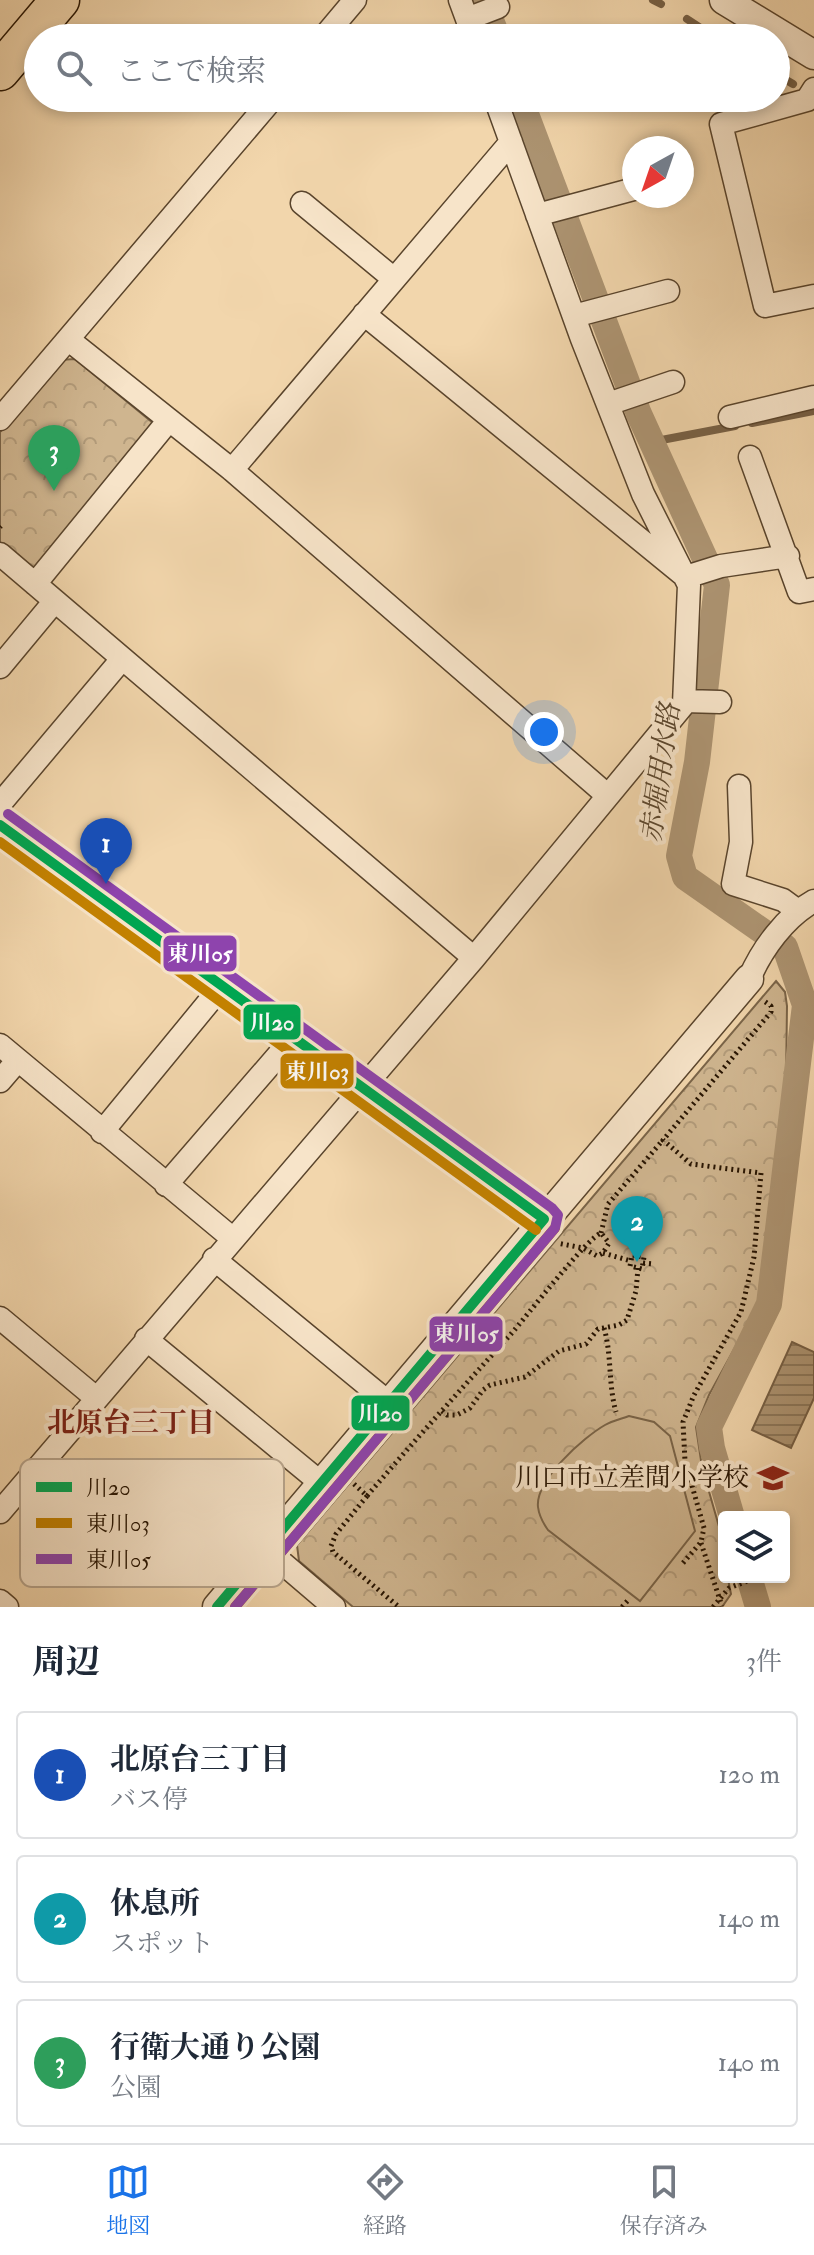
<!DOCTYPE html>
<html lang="ja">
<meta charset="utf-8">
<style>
body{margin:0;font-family:"IM FELL Double Pica","Noto Serif JP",serif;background:#f6f6f7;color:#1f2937}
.controls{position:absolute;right:24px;bottom:24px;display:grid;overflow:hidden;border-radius:8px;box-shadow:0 4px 12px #0003}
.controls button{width:72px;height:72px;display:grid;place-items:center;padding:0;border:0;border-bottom:2px solid #e0e1e3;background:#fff;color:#1f2937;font:40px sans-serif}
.compass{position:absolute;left:622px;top:136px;width:72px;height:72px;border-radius:50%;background:#fff;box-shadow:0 4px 12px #0003;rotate:220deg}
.you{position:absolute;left:544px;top:732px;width:28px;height:28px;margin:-20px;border:6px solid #fff;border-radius:50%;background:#1a73e8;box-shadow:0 0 0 12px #1a73e833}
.badge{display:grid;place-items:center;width:52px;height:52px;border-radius:50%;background:#1a73e8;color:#fff;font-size:26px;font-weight:700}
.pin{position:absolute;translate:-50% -66px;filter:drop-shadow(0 2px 4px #0008)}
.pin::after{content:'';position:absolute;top:42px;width:28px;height:24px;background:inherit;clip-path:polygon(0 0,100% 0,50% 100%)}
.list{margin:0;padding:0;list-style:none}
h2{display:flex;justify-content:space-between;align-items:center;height:104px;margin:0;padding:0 32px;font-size:34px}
h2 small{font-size:26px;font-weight:400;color:#747a83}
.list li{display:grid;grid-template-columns:52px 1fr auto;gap:24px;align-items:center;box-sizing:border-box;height:128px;margin:0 16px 16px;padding:0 16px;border:2px solid #e0e1e3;border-radius:8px}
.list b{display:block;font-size:30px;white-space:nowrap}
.list p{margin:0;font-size:26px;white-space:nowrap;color:#747a83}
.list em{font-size:26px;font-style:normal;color:#747a83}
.icon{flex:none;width:44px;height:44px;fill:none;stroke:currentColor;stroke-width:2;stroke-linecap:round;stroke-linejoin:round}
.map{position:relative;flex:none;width:814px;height:1607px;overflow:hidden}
.search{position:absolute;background:#fff;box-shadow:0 4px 12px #0003;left:24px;right:24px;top:24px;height:88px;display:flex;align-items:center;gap:20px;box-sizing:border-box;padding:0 28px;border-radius:44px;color:#747a83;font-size:30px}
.sheet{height:536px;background:#fff}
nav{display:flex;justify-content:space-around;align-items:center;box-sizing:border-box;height:112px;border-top:2px solid #e0e1e3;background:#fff;font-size:22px;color:#747a83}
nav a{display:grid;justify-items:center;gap:4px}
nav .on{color:#1a73e8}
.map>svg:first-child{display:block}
</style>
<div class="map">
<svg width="814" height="1607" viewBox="0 0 814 1607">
<defs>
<pattern id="forest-crowns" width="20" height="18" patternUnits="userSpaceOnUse" patternTransform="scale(2)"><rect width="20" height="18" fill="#cfb58f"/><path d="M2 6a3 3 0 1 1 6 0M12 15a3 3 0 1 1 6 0" fill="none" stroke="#b29b7a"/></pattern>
<pattern id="water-rules" width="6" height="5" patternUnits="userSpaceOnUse" patternTransform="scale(2)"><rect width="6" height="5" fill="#ad9472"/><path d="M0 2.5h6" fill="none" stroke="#8d785b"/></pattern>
</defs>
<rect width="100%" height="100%" fill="#f2d6ac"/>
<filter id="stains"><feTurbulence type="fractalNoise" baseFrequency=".0025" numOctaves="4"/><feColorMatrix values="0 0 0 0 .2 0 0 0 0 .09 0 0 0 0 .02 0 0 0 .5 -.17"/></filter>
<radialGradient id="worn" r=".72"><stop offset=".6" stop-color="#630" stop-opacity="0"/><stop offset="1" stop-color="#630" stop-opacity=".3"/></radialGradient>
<path fill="url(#forest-crowns)" stroke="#7a6448" stroke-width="2" d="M75 359 153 423 41 567 28 568 0 545V432L59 360Z
M776 981 785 992 787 1006 786 1080 760 1302 709 1395 696 1427 702 1467 724 1544V1577H732L728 1579 731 1594 722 1607H353L299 1561 297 1545Z"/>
<path fill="#cfb58f" stroke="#7a6448" stroke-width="2" d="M629 1416 654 1422 670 1436 695 1531 640 1601 548 1530C543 1523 539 1515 538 1507 535 1480 584 1437 605 1425 612 1421 621 1419 629 1416Z"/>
<path fill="url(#water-rules)" stroke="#776045" stroke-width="2" d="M792 1342 814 1352V1398L791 1448 752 1430Z"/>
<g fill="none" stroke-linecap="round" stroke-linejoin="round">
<path stroke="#776045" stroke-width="8" d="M653 0 661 4
M687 19 716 38
M776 74 793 84
M752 423 814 411
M651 442 735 426"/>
<path stroke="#ad9472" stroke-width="26" d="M483 0 498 38
M520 98 639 414 717 585 697 762 679 856 685 877 785 947 805 1005 769 1304 709 1427 712 1448 732 1517
M749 1577 758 1607"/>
<defs>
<path id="minor" d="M460 0 474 38
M467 19 498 7
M323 38 355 0
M814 89 807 100 721 124 765 306 814 296
M302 203 394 279
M537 215 634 189
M364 314 686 577 721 566 788 556
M574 316 668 291
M69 340 232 470 607 795
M608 404 673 382
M730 417 814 397
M0 419 273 98
M750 457 799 592 814 589
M232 470 511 142
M0 554 474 958
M35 584 169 420
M0 667 54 602
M684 701 720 702
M739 786 741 842 733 884 783 900 798 911
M0 804 122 659
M749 979C762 949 785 917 814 901
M0 1045 232 1238
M0 1081 18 1060
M102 1132 222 986
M166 1185 294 1037
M214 1259 389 1403
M0 1318 96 1398
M146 1339 321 1483
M31 1475 91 1526
M0 1512 474 958 684 704 689 585 643 494 582 339 495 98
M266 1549 334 1607
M0 1601 7 1607"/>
<path id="tertiary" d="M724 0 814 55
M0 825 544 1219
M217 1607 749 979"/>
<path id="trunk" d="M0 71 60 0"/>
</defs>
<use href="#minor" stroke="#59442c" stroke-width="25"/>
<use href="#tertiary" stroke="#59442c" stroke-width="31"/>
<use href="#trunk" stroke="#261301" stroke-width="41"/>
<path stroke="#261301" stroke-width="5" stroke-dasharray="2 4" stroke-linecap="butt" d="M0 527 1 526
M601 1233 608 1204 663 1140
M603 1253 631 1261 632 1255 644 1257 642 1269 630 1266 631 1261
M638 1256 639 1248
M643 1263 653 1264
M604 1328C612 1355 608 1384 616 1412
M442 1411 447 1415H457L470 1408 483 1390 490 1385 525 1377 559 1351 586 1344 598 1329 619 1325 627 1320 636 1291 638 1268
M354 1484 367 1496C414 1441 463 1387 511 1334 526 1317 587 1238 601 1233L609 1243 603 1253 597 1256 583 1248 557 1243
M367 1496 336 1534 331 1546 333 1552 399 1607
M701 1543 722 1606
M683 1563 701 1542 704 1528 685 1461 683 1422 694 1395 741 1312 754 1257 761 1173 691 1164 663 1140 771 1012V1006L764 1001
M622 1607 630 1598
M713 1607 729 1588 758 1577"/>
<use href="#minor" stroke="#f7e4c9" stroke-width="22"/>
<use href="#tertiary" stroke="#f7e4c9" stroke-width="28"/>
<use href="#trunk" stroke="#f2d6ac" stroke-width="38"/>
<defs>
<path id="bus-1" d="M0 825 544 1219
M217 1607 544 1219"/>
<path id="bus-2" d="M0 842 536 1230
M235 1607 555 1228"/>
<path id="bus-3" d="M8 814 552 1208 558 1215 555 1228 235 1607"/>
</defs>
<use href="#bus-1" stroke="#f7e4c9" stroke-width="16"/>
<use href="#bus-2" stroke="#f7e4c9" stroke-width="16"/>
<use href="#bus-3" stroke="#f7e4c9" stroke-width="16"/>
<use href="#bus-1" stroke="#00a651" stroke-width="10"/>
<use href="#bus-2" stroke="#c38100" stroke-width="10"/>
<use href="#bus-3" stroke="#8e44ad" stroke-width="10"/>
</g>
<defs>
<symbol id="school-bare" viewBox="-9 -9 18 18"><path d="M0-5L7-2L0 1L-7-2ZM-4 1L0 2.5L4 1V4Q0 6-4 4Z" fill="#8f2418" stroke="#f7e4c9" stroke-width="2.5" paint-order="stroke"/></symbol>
</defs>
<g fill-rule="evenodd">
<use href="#school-bare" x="751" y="1456" width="44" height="44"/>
</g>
<g text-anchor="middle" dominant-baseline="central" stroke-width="8" stroke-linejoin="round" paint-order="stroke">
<g font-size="26" fill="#261301" stroke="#f7e4c9" text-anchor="end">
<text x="749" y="1478">川口市立差間小学校</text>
</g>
<g font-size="28" font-style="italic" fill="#5c472e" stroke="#f7e4c9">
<text transform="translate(661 773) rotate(-82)">赤堀用水路</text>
</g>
<g font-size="28" font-weight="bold" fill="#7a1f14" stroke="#f7e4c9">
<text x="131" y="1423">北原台三丁目</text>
</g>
</g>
<rect x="20" y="1459" width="264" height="128" rx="12" fill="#f7e4c9" stroke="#b8a58d" stroke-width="2"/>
<rect x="36" y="1482" width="36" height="10" fill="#00a651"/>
<rect x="36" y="1518" width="36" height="10" fill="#c38100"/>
<rect x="36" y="1554" width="36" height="10" fill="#8e44ad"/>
<g font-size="22" fill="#261301">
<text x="86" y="1495">川20</text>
<text x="86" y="1531">東川03</text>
<text x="86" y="1567">東川05</text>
</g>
<g stroke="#f7e4c9" stroke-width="3">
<rect x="162" y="934" width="76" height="39" rx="8" fill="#8e44ad"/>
<rect x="242" y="1003" width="60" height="38" rx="8" fill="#00a651"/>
<rect x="279" y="1052" width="76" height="38" rx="8" fill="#c38100"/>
<rect x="428" y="1315" width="76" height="38" rx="8" fill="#8e44ad"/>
<rect x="350" y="1394" width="61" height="38" rx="8" fill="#00a651"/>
</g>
<g font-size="22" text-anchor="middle" font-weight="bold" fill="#fff">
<text x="200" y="961">東川05</text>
<text x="272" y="1030">川20</text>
<text x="317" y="1079">東川03</text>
<text x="466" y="1341">東川05</text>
<text x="380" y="1421">川20</text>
</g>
<rect width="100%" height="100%" filter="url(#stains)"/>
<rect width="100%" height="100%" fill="url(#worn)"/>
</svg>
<div class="controls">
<button><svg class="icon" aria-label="layers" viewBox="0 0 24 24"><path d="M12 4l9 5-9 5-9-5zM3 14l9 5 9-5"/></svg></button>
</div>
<svg class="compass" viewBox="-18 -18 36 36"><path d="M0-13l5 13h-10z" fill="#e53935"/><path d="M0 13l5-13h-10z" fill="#747a83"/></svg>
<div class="you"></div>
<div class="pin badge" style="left:106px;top:884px;background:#1a4fb4">1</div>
<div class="pin badge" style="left:637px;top:1262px;background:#0f9aa8">2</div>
<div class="pin badge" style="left:54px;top:491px;background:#2e9e5b">3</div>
<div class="search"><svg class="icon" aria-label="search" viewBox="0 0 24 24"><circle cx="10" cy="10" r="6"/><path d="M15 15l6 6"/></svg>ここで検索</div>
</div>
<section class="sheet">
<h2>周辺<small>3件</small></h2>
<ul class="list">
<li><span class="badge" style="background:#1a4fb4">1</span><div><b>北原台三丁目</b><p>バス停</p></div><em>120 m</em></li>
<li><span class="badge" style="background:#0f9aa8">2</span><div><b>休息所</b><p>スポット</p></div><em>140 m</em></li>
<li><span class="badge" style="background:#2e9e5b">3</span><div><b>行衛大通り公園</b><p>公園</p></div><em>140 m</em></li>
</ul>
</section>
<nav>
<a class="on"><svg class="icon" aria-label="map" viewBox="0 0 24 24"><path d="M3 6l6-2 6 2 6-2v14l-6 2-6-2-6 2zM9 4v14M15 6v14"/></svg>地図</a>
<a><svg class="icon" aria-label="directions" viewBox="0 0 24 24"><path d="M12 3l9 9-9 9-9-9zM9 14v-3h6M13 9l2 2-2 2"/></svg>経路</a>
<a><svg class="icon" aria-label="saved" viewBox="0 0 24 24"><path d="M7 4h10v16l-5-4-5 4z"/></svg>保存済み</a>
</nav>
